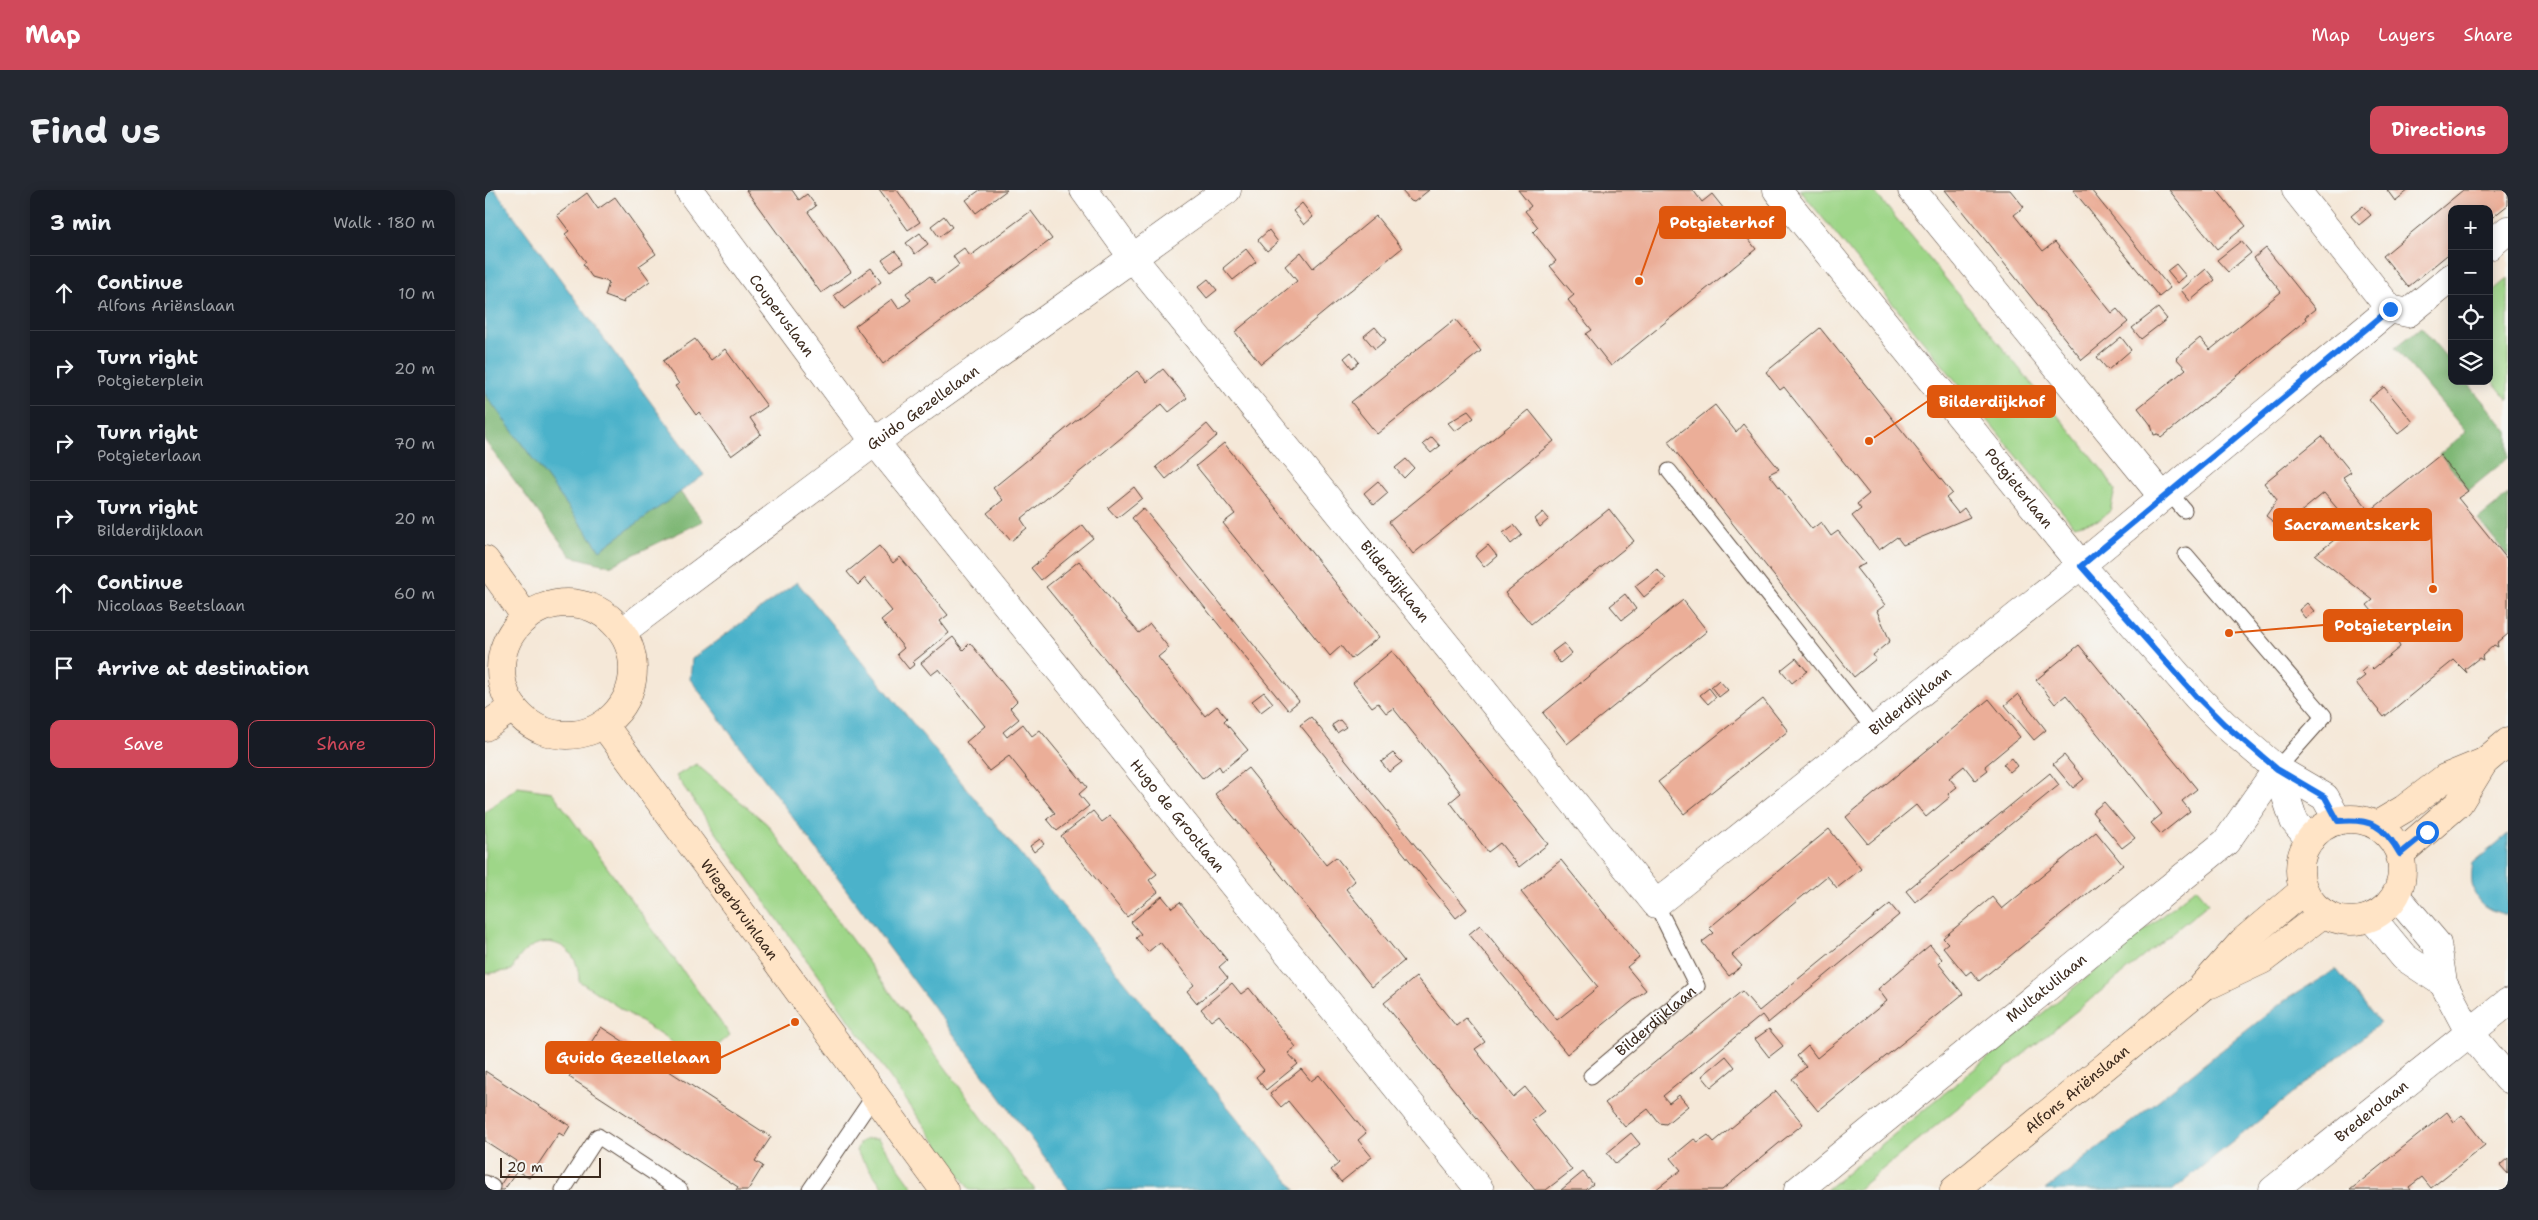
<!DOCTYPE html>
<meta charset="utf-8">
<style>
body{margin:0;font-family:"Shantell Sans",sans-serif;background:#242831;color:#f1f3f6}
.controls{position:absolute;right:15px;top:15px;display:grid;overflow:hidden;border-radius:10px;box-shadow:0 2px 12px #0003}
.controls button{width:45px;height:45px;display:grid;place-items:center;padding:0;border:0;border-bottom:1px solid #363941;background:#171b24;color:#f1f3f6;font:25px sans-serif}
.scale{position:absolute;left:15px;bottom:12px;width:101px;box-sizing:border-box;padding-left:5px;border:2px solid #3b2a1e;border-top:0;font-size:14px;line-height:18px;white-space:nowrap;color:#3b2a1e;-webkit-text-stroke:4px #f6f6f2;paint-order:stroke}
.stop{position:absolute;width:15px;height:15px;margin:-11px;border:4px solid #1a73e8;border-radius:50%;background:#fff}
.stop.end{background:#1a73e8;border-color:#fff;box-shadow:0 1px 5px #0008}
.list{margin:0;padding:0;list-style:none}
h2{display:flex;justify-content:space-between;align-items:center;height:65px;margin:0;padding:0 20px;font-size:21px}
h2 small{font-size:16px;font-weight:400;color:#9ea1a6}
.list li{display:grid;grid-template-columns:32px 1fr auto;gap:15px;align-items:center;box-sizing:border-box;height:75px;padding:0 20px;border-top:1px solid #363941}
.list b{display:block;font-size:19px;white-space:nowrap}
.list p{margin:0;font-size:16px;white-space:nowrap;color:#9ea1a6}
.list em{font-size:16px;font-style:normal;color:#9ea1a6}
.actions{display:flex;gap:10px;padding:15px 20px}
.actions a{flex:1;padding:11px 0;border:1px solid #d1495b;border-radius:10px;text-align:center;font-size:18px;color:#d1495b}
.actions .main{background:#d1495b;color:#fff}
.icon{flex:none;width:28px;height:28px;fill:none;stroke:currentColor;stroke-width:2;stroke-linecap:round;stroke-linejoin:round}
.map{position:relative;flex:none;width:2023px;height:1000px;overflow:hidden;border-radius:10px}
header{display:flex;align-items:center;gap:30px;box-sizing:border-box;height:70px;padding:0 25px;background:#d1495b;color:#fff}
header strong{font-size:24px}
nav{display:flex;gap:28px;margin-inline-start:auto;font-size:18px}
.intro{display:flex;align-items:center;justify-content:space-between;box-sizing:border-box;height:120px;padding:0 30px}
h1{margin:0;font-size:35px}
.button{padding:12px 22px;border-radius:10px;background:#d1495b;color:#fff;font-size:18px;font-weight:700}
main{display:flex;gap:30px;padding:0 30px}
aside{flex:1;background:#171b24;border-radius:10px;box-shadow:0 2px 12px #0003}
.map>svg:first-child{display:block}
</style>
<header>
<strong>Map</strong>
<nav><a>Map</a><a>Layers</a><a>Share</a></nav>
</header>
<div class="intro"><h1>Find us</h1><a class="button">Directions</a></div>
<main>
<aside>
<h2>3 min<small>Walk · 180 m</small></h2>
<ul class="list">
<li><svg class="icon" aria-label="ahead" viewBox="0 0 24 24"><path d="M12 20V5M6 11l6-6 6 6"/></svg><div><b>Continue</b><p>Alfons Ariënslaan</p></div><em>10 m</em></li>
<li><svg class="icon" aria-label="right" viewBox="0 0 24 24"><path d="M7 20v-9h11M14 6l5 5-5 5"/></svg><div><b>Turn right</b><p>Potgieterplein</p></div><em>20 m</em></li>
<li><svg class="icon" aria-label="right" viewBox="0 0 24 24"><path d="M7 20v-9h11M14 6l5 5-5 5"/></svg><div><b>Turn right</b><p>Potgieterlaan</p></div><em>70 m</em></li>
<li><svg class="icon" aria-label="right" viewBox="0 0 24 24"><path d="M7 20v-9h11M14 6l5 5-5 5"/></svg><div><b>Turn right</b><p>Bilderdijklaan</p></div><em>20 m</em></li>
<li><svg class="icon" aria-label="ahead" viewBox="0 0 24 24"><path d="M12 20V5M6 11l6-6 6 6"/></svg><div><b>Continue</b><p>Nicolaas Beetslaan</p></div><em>60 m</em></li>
<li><svg class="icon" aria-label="arrive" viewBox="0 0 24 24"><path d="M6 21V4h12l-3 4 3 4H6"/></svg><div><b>Arrive at destination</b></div></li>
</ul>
<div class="actions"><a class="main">Save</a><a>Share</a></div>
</aside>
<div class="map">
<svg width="2023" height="1000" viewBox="0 0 2023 1000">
<rect width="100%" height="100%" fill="#f6f6f2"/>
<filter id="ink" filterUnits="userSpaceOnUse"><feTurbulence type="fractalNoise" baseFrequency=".02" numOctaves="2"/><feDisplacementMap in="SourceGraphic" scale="10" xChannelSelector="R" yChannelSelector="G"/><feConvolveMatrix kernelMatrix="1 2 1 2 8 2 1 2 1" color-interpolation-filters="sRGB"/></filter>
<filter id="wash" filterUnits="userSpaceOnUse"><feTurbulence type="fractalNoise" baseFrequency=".0096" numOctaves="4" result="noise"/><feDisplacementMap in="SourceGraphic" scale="20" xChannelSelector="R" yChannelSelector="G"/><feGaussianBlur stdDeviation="1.12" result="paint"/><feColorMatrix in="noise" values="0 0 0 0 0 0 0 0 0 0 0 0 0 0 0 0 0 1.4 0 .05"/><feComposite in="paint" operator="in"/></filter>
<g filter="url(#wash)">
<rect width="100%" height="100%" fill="#f5e8d8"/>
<path fill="#9ed688" stroke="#6c8053" d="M1315 0H1388L1619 282 1630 300 1625 321 1614 330 1589 336Z
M2023 88V210L2004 187V104Z
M211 574 282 634 550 1000H485L191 586Z
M33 597 67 602 245 845 215 871 94 791C95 747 45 737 27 780L0 784V622Z
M1711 698 1724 713 1372 1000H1341Z
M382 949H393L430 1000H400L371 961 375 952Z"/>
<path fill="#7eb774" stroke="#5c7049" d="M1936 137 1967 174V191H1981L2023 242V268L1984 300 1955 264 1981 242 1910 158Z
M0 204 115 360 195 302 218 331 125 376 86 366 0 251Z
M2023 305V366L1993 329Z"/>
<path fill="#4bb2ca" stroke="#436e74" d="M0 0H10L219 285 115 360 0 204Z
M312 392 811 1000H584L205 489 207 469Z
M2023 644V723L2020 725C2014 722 2006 721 2001 717 1986 708 1985 688 1988 673Z
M1851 779 1895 833 1688 1000H1560L1799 811Z"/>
<g id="blocks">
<path fill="#ebae98" d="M261 0H307L314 10 322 4 331 16 323 22 366 82 336 103Z
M394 0H412L435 32 423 40Z
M495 0H522L491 23 481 10Z
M916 0H944L929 12 926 11Z
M1033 0H1208L1217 12 1227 4 1243 24 1234 32 1246 47 1256 40 1271 59 1126 176 1101 144 1107 140 1083 110 1089 105 1065 76 1071 71 1048 42 1053 37 1040 21 1046 16Z
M1460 0H1525L1539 17 1529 25 1558 61 1570 52 1627 123 1632 119 1643 132 1597 170Z
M1588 0H1606L1685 98 1674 107Z
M1684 0H1732L1761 36 1732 59Z
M1902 0H1924L1910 11Z
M1978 0H2023V15L2004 30V19H1967V61L1923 97 1898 66Z
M102 3 113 19 130 7 171 64 154 76 165 91 138 111 139 113 120 106 124 92 107 87 98 74 101 72 80 44 84 41 72 25Z
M817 13 828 27 819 35 808 21Z
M1878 16 1886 25 1874 35 1866 26Z
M546 21 567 49 398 174 370 136 407 109 414 119 426 110 421 103 445 86 450 93 474 75 468 66 479 58 485 66Z
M459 26 467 37 454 47 446 36Z
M891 26 917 58 776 174 750 142 812 91 800 76 816 62 828 78Z
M784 40 793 52 782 61 773 50Z
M435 43 443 54 430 64 421 53Z
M1756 51 1766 63 1743 82 1732 70Z
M1781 58 1830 119 1820 127 1821 130 1676 248 1673 244 1669 245 1666 235 1653 218 1701 179 1691 168 1715 148 1725 160 1796 102 1769 68Z
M761 59 771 72 748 90 738 78Z
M410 61 419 72 405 81 397 70Z
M1691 74 1701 86 1692 93 1682 81Z
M386 78 396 92 359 119 349 105Z
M1721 79 1730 90 1705 111 1696 100Z
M723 89 732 100 722 108 713 97Z
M1673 118 1682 129 1656 149 1647 138Z
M970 129 996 161 892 244 866 212Z
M890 137 901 150 890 159 879 146Z
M1335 138 1467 303 1461 308 1473 323 1479 318 1485 327 1418 355 1412 347 1394 360 1367 326 1376 319 1372 314 1384 304 1299 197 1295 200 1281 182Z
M1636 147 1646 160 1623 180 1612 167Z
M210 149 226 170 240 159 282 216 265 228 276 244 246 266 214 222 211 225 190 196 194 194 178 171Z
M866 162 874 172 867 178 859 168Z
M678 179 702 208 684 222 677 214 607 272 536 329 542 338 526 351 502 323 518 310 508 298 652 181 662 192Z
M1899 197 1928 232 1913 244 1884 209Z
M1230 215 1251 242 1258 234 1294 279 1284 284 1327 339 1336 332 1346 346 1353 341 1380 374 1371 378 1400 415 1392 421 1405 451 1388 465 1391 469 1369 487 1183 252Z
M1044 220 1069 251 928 364 904 332Z
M983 221 989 228 970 241 963 233Z
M722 234 732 246 681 289 671 277Z
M1837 246 1866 282 1858 287 1885 321 1955 265 1983 301 1973 308 2023 370V444L2012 453 2013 457 2009 455 1997 466 1998 470 1994 468 1980 479 1982 483 1969 470 1899 527 1871 493 1880 486 1876 482 1884 475 1888 479 1915 457 1901 427 1896 432 1882 415 1888 410 1830 365 1867 336 1839 303 1796 338 1781 326 1792 310 1779 293Z
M947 247 955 256 946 263 938 254Z
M739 253 894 447 866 469 856 456 845 466 738 333 750 324 711 276Z
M921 269 929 278 919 288 910 278Z
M893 291 903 303 889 315 879 303Z
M649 297 657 308 632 328 623 318Z
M658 318 814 511 803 520 647 328Z
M1124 319 1149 351 1046 434 1020 403Z
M1058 322 1064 329 1055 337 1050 329Z
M598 335 608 348 556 390 546 378Z
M1029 335 1037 345 1026 354 1018 343Z
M1003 355 1012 366 999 377 990 366Z
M394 356 408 373 415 367 463 425 455 431 464 443 428 472 430 474 424 479 412 464 419 458 396 430 407 421 380 388 373 395 362 382Z
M594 371 654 443 665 434 684 458 673 467 720 526 732 516 742 528 739 531 763 560 737 581 734 576 718 589 561 397Z
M1172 379 1181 389 1159 407 1150 396Z
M1140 404 1151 419 1137 430 1125 416Z
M1198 410 1222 441 1082 554 1058 523Z
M1822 413 1829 421 1820 428 1814 420Z
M468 447 478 460 485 453 532 511 525 518 534 529 518 542 522 547 538 534 547 546 555 540 602 597 594 604 604 616 572 641 562 629 570 623 524 566 504 581 481 552 500 536 454 479 446 485 436 473Z
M1079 453 1087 463 1075 473 1067 462Z
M1594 455 1712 599 1697 611 1705 621 1676 644 1666 633 1677 624 1659 601 1581 505 1570 514 1551 490Z
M907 461 1063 654 1034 677 1015 653 1003 662 965 612 976 603 957 579 908 518 901 523 893 513 887 517 868 493Z
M1311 468 1322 481 1307 493 1296 480Z
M1234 490 1243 500 1234 507 1226 497Z
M1224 498 1231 507 1223 514 1215 505Z
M779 502 788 513 776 522 767 511Z
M1533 504 1561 540 1549 550 1520 515Z
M1278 509 1303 541 1199 624 1173 592Z
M1504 509 1535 547 1500 576 1503 580 1490 590 1479 576 1464 588 1472 597 1463 604 1465 607 1441 627 1431 615 1383 654 1361 627Z
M826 527 982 719 971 728 815 535Z
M855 530 861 537 852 543 847 535Z
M908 563 917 572 904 582 896 572Z
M1579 565 1599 589 1588 598 1568 574Z
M1526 568 1532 576 1525 582 1518 574Z
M763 578 841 675 851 667 870 691 861 699 919 771 887 797 730 604Z
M1565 583 1574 595 1430 712 1421 701Z
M1619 612 1650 648 1637 658 1607 622Z
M608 621 617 632 625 626 672 684 664 690 673 702 642 727 576 646Z
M1344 639 1376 679 1352 698 1342 686 1247 765 1257 776 1244 786 1217 752 1229 743 1224 738Z
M1611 642 1638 675 1494 791 1486 781 1481 785 1458 757 1463 753 1458 748 1507 707 1517 719Z
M555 649 559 654 549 662 545 656Z
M1076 670 1154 767 1142 777 1161 800 1082 864 984 744 995 735 1072 830 1096 811 1113 797 1036 702Z
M677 706 687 718 695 712 742 770 734 777 743 788 712 813 702 801 709 795 687 767 675 752 663 762 651 748 656 744 646 732Z
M1405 714 1414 725 1283 833 1277 825 1178 906 1184 913 1194 905 1203 916 1181 934 1174 933 1163 919 1140 937 1120 913 1257 801 1274 821Z
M1445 755 1457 769 1453 773 1478 804 1333 921 1307 889 1321 877 1312 866 1323 856 1332 868 1402 811 1393 799Z
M931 787 971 836 981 828 1000 852 990 859 1028 907 1040 897 1059 921 1047 930 1087 980 1061 1000H1050L899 813Z
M747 793 756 804 764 798 811 857 803 863 813 874 781 900 771 887 779 880 734 825 726 831 716 819Z
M116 837 286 947 270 971 278 976 263 1000H251L253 997 84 887Z
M1284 839 1298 856 1284 867 1270 849Z
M1241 866 1250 877 1226 897 1217 886Z
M816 879 826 891 834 885 881 943 873 950 887 967 856 992 846 980 854 973 803 911 796 917 785 904Z
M0 881 85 936 79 946 74 943 44 988 32 981 19 1000H12L31 971 0 951Z
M1291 901 1318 934 1293 954 1237 1000H1170L1196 980 1186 968 1209 949 1213 952 1223 945 1229 952Z
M1962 922 1969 932 1977 925 2000 955 1946 998 1937 987 1924 997 1926 1000H1865Z
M1146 943 1155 954 1131 974 1122 963Z
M2023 968V984L2015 975Z
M1098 982 1108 994 1101 1000H1076Z"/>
</g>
</g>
<g filter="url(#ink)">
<use href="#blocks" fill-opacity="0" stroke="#57463a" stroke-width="1"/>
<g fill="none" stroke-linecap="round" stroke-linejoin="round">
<defs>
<g id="lane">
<path d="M1184 281 1389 539"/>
<path d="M1684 302 1699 320"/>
<path d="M1701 365 1839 526 1792 579"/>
<path id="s1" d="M1106 886 1212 796 1171 714"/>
<path d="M0 993 7 997"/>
<path d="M78 1000 113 946 195 1000"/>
<path d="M325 1000 389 906"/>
</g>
<g id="street">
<path id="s2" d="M204 0 390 252 995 1000"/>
<path id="s3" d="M599 0 648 68 1171 714 1596 375 1905 119"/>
<path id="s4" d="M1292 0 1596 375 1712 507 1739 534 1792 579 1840 607 1853 631"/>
<path d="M1427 0 1678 307"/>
<path d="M1811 0 1905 119 1923 123 1967 87"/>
<path d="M2004 56 2023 40"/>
<path id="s5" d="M138 441 390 252 742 0"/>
<path d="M1792 579 1809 631 1825 650"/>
<path d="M1911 706 1952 754 1958 793 1984 842 2023 889"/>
<path d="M1886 727 1919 767 1958 793"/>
<path id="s6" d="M1313 1000 1741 652 1792 579"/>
<path id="s7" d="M1788 1000 2023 812"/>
</g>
<g id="secondary">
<path d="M0 370 41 427"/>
<circle cx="82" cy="479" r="66"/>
<path id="s8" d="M119 535 459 1000"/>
<path d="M0 537 28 517"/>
<circle cx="1866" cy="680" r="51"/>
<path d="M1892 635 1919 619 1960 588 1999 572 2023 552"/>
<path d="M1915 664 1974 613 1999 572"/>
<path d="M1726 794 1777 770 1839 723"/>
<path id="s9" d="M1469 1000 1715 799 1758 751 1819 700"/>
</g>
</defs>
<use href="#lane" stroke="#57463a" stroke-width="17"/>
<use href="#street" stroke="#57463a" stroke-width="29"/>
<use href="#secondary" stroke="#57463a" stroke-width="29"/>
<use href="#lane" stroke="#fff" stroke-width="15"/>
<use href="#street" stroke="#fff" stroke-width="28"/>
<use href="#secondary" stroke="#ffe4c6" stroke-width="28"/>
</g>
</g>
<g fill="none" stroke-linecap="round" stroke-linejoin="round" filter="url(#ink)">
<path stroke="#1a73e8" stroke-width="6" d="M1905 119 1596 376 1712 507 1739 534 1792 579 1840 607 1853 631C1885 628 1899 635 1915 664L1942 642"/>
</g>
<g text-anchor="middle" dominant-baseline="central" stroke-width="4" stroke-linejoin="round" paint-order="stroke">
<g font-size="15" fill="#3b2a1e" stroke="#f6f6f2">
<text stroke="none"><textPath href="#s2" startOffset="156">Couperuslaan</textPath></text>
<text stroke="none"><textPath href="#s5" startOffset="374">Guido Gezellelaan</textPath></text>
<text stroke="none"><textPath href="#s4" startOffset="384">Potgieterlaan</textPath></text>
<text stroke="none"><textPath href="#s3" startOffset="500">Bilderdijklaan</textPath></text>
<text stroke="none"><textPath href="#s3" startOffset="1240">Bilderdijklaan</textPath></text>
<text stroke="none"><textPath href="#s2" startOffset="794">Hugo de Grootlaan</textPath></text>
<text stroke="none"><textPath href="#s8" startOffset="229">Wiegerbruinlaan</textPath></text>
<text stroke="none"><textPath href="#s6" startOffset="320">Multatulilaan</textPath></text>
<text stroke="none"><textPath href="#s1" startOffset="85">Bilderdijklaan</textPath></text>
<text stroke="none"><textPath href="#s9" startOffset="159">Alfons Ariënslaan</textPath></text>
<text stroke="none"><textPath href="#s7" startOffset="126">Brederolaan</textPath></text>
</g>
</g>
<path fill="none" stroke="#df570d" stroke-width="2" d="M1154 91L1175 32M1384 251L1443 211M1948 399L1946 334M1744 443L1839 435M310 832L235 868"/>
<g fill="#df570d" stroke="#f6f6f2" stroke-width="2">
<circle cx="1154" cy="91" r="5"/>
<circle cx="1384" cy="251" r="5"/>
<circle cx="1948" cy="399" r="5"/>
<circle cx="1744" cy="443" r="5"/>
<circle cx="310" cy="832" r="5"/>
</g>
<g fill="#df570d" stroke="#df570d" stroke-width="2">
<rect x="1175" y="17" width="125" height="31" rx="5"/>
<rect x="1443" y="196" width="127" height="31" rx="5"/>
<rect x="1789" y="319" width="157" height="31" rx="5"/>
<rect x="1839" y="420" width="138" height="31" rx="5"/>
<rect x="61" y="852" width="174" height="31" rx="5"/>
</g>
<g font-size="16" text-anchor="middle" font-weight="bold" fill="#fff">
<text x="1237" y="38">Potgieterhof</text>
<text x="1507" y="217">Bilderdijkhof</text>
<text x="1867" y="340">Sacramentskerk</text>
<text x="1908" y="441">Potgieterplein</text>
<text x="148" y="873">Guido Gezellelaan</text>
</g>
</svg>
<div class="controls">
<button>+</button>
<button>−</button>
<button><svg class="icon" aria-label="locate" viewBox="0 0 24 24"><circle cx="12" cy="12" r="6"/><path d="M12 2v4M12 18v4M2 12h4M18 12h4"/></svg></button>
<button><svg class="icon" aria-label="layers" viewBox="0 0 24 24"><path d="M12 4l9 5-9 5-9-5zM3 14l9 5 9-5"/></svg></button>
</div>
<div class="scale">20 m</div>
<div class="stop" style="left:1942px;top:642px"></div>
<div class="stop end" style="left:1905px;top:119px"></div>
</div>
</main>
